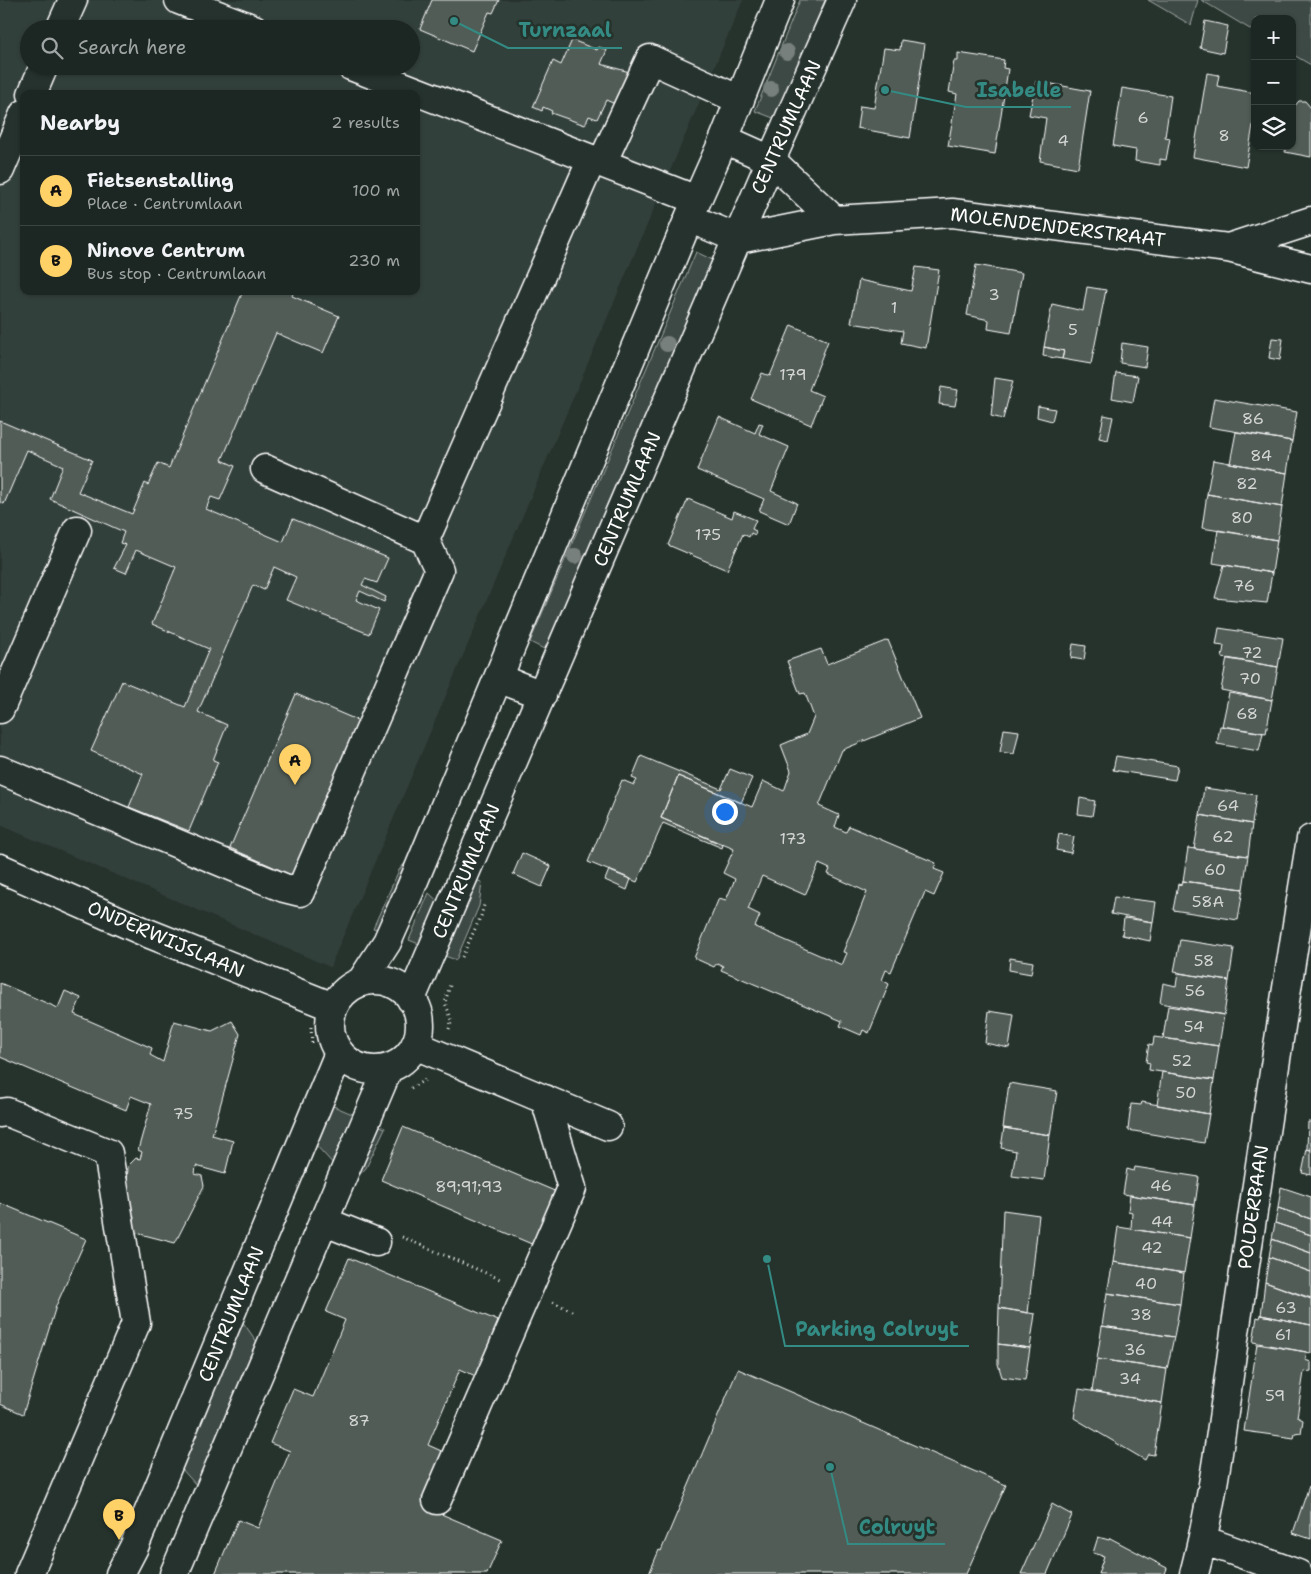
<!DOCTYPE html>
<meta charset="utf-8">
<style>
body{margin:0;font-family:"Shantell Sans",sans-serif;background:#29322f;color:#f1f3f6}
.controls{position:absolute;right:15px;top:15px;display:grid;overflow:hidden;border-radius:10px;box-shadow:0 1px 4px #0004}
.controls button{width:45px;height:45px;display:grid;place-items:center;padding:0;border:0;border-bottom:1px solid #3a4340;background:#1c2622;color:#f1f3f6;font:25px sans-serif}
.you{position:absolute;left:724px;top:811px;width:18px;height:18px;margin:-12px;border:4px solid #fff;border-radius:50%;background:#1a73e8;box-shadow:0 0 0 8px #1a73e833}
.badge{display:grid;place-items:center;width:32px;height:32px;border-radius:50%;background:#ffd166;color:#111;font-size:16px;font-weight:700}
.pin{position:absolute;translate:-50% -41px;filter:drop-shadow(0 1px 2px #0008)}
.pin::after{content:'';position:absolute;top:26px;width:18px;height:15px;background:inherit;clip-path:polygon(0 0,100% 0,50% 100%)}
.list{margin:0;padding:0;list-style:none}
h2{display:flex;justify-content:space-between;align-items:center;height:65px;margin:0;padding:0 20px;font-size:21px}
h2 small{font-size:16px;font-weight:400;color:#a0a5a5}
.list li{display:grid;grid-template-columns:32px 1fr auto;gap:15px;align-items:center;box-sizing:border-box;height:70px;padding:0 20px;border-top:1px solid #3a4340}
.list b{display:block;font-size:19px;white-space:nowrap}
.list p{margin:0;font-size:16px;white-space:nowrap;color:#a0a5a5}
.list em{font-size:16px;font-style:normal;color:#a0a5a5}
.icon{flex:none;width:28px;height:28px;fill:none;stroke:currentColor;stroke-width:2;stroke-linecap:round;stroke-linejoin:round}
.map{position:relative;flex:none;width:1311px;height:1574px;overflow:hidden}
.search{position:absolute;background:#1c2622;box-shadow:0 1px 4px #0004;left:20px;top:20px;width:400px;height:55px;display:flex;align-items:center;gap:12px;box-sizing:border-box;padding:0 18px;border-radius:28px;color:#a0a5a5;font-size:19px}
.panel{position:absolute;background:#1c2622;box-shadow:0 1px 4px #0004;left:20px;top:90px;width:400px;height:205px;border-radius:10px}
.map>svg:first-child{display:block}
</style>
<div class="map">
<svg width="1311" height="1574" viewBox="0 0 1311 1574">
<rect width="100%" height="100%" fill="#26332d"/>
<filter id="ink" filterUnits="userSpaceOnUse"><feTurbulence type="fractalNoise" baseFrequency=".02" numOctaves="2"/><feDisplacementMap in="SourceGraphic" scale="10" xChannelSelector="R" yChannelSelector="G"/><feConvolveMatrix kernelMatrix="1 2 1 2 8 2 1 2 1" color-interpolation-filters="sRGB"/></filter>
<g filter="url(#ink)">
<path fill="#333f3a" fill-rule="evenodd" d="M0 0H743L330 967 0 825ZM29 29H411V66H29ZM24 94H416V291H24Z"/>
<path fill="#3e4944" stroke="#9ea4a2" d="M800 0H825L776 119 755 111Z
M1148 0H1198L1191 25Z
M1201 0H1311V65L1292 54V19H1255V32Z
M696 252 715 261 548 651 530 642Z
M419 847 386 931 373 928 399 870Z
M478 881 482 882 479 906 456 960 445 956Z
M429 893 446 909 429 948 409 940Z
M331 1105 357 1116 336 1167 315 1144Z
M373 1123 385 1128 366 1168 348 1187Z
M242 1321 257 1342 197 1486 180 1467Z"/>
<path fill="#515c57" stroke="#fff" fill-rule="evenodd" d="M432 0H499L493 13 489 12 472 51 420 29Z
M1205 21 1228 26 1223 53 1200 48Z
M572 40 597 50 599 47 607 50 601 64 633 73 622 107 606 100 597 119 589 116 585 125 551 113 552 111 543 107 542 111 533 107 553 61 561 65Z
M901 40 925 44 910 138 857 128 860 106 874 108 884 48 900 50Z
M958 53 1004 60 1003 68 1008 69 995 154 948 146 957 94 949 92 954 61H958Z
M1207 73 1219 75 1217 86 1255 93V113L1246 167 1193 157Z
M1036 81 1090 91 1078 168 1040 161 1046 118 1029 115Z
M1122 88 1171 96 1165 137 1170 138 1166 160 1160 159V165L1135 161 1136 150 1113 146Z
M1299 101H1305L1311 108V157L1285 152 1286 146H1292V109Z
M976 265 1022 273 1011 333 988 329 989 320 967 315Z
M916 267 939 270 926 348 901 343 903 331 851 323 859 280 911 291Z
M1087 287 1106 290 1091 364 1062 359 1064 351 1044 347 1052 304 1083 311Z
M243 291H294L292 296 339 316 323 353 276 333 222 460 235 466 220 500 211 497 206 509 283 542 293 519 388 558 377 583 365 579 362 585 386 597 384 602 360 591 356 600 379 610 369 634 286 600 296 577 274 567 264 590 253 585 198 712 227 725 213 760 218 762 189 831 129 807 143 774 91 751 122 681 185 707 209 649 152 624 176 567 136 550 126 573 114 568 126 545 120 543 124 532 50 499 63 466 27 450 4 504 0 502V421L92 460 78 492 132 514 145 483 148 485 158 463 169 468Z
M791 325 828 341 809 390 823 396 811 425 751 399 762 373 770 376Z
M1272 338 1283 339 1280 360 1269 358Z
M1122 343 1148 347 1145 367 1120 363Z
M1044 347 1064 351 1062 359 1043 356Z
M1116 373 1138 376 1133 402 1112 398Z
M995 378 1013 381 1003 419 991 416Z
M941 387 958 390 955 406 939 404Z
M1214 398 1297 412 1292 441 1209 427Z
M1038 406 1055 409 1052 421 1037 417Z
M1104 415 1113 417 1108 440 1099 438Z
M719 417 755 433 759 423 763 424 759 434 789 447 771 491 797 503 789 524 759 511 764 499 697 470Z
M1236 432 1292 441 1287 473 1230 463Z
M1213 460 1287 473 1282 507 1207 494Z
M1207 494 1282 507 1277 540 1202 528Z
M688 499 732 518 734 511 756 520 752 529 756 531 755 535 751 533 749 537 743 534 727 570 668 545Z
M1218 530 1277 540 1272 573 1213 563Z
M1224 565 1272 573 1267 603 1215 598Z
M1219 628 1283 638 1278 667 1222 658 1224 646 1216 645Z
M888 640 920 718 842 750 819 806 839 815 835 827 846 832 849 826 936 863 934 869 944 873 934 896 925 892 891 972 886 970 882 980 889 984 869 1033 863 1030 861 1035 840 1026 842 1021 721 970 723 966 717 963 714 967 694 958 719 898 726 900 735 879 723 873 734 849 661 818 678 776 752 807 763 781 784 791 791 771 781 745 807 734 814 717 805 693 800 694 787 661 821 649 827 664ZM819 864 830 869 828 874 867 892 843 952 847 953 842 965 755 927 760 915 748 909 762 876 805 895Z
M1073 644 1086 646 1084 660 1071 658Z
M1227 658 1278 667 1272 700 1221 690Z
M1229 693 1272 700 1266 733 1222 726Z
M296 694 359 721 294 876 230 848Z
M1220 726 1263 733 1259 751 1217 744Z
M1004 729 1019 731 1014 754 1000 752Z
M641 756 721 789 730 769 752 778 741 803 678 776 661 818 723 845 722 848 663 823 637 882 588 862 622 780 634 785 637 780 632 778Z
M1116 756 1178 766 1175 780 1113 770Z
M1204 788 1256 795 1252 824 1200 815Z
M1080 798 1095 801 1092 816 1078 814Z
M1200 815 1252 824 1248 856 1194 849Z
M1059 834 1074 837 1071 853 1056 850Z
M1188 848 1248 856 1243 889 1183 881Z
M522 853 551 866 542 887 513 874Z
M609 870 631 879 627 890 605 880Z
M1183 881 1243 889 1238 920 1173 910 1178 884 1182 885Z
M1114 897 1156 902 1153 922 1111 914Z
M1124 918 1153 922 1150 941 1122 935Z
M1180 940 1234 948 1229 981 1174 972Z
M1010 958 1033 962 1031 974 1009 970Z
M1178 973 1229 981 1224 1015 1160 1003 1163 983 1176 986Z
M0 983 58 1008 65 991 81 998 74 1014 152 1048 150 1055 163 1062 174 1021 212 1031 232 1021 240 1034 212 1135 233 1141 225 1174 196 1166 195 1174 202 1176 204 1186 175 1243 125 1230 128 1166 136 1158 140 1159 142 1152 138 1150 151 1104 131 1096 126 1110 0 1057Z
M1168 1006 1224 1015 1219 1046 1163 1038Z
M989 1011 1014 1015 1009 1048 985 1043Z
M1154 1037 1219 1046 1214 1080 1149 1070 1150 1063 1146 1062 1149 1044 1153 1045Z
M1162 1072 1214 1080 1209 1114 1157 1105Z
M1009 1083 1057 1091 1050 1135 1003 1128Z
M1142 1102 1209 1114 1204 1143 1128 1130 1131 1104 1141 1105Z
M1308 1122H1311V1150L1307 1149Z
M403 1127 557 1192 534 1245 381 1180Z
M1004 1128 1050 1135 1044 1180 1012 1176 1016 1151 1001 1148Z
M1307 1149 1311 1150V1175L1302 1173Z
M1135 1167 1199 1177 1195 1205 1123 1194 1127 1169 1134 1171Z
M1281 1187 1311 1197V1219L1278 1208Z
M1130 1195 1195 1205 1190 1238 1131 1229 1132 1212 1128 1211Z
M0 1203 86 1239 56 1306 23 1414 0 1404Z
M1278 1208 1311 1219V1235L1275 1223Z
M1003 1210 1039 1215 1028 1313 999 1308Z
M1275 1223 1311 1235V1253L1272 1239Z
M1118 1227 1190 1238 1184 1273 1113 1262Z
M1272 1239 1311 1253V1272L1269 1257Z
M1269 1257 1311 1272V1298L1265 1282Z
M349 1258 503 1323 480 1378 460 1369 428 1445 448 1454 425 1507 502 1540 487 1574H215L238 1520 258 1528 290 1451 270 1443 293 1389 313 1397 345 1320 326 1312Z
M1113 1262 1184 1273 1180 1304 1107 1293Z
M1265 1282 1311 1299V1325L1261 1315Z
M1107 1293 1180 1304 1174 1337 1102 1326Z
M999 1308 1035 1314 1030 1348 998 1344Z
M1261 1315 1311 1325V1353L1253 1342 1257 1317 1260 1318Z
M1102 1326 1174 1337 1167 1369 1097 1359Z
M998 1344 1030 1348 1025 1380 1002 1377 998 1364Z
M1257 1344 1307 1352 1305 1360 1311 1362V1371L1304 1372 1297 1417 1303 1420 1301 1433 1295 1434 1294 1438 1244 1431Z
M1097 1359 1167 1369 1162 1403 1092 1391Z
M738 1369 1006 1485 966 1574H649L659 1550 661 1551Z
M1079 1389 1162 1403 1154 1455 1148 1454 1145 1460 1074 1418Z
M1309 1486 1311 1487V1539L1293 1533Z
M1052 1504 1072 1515 1047 1574H1021Z
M1098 1537 1109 1540 1110 1538 1167 1568 1165 1574H1098L1104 1556 1093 1553Z"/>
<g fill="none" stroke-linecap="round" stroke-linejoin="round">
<defs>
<path id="minor" d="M179 0 254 29
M60 29 73 0
M351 66 697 200
M32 94 44 66
M724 139 771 160 834 220
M602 163 650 59 740 100
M0 170 24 114
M689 218 739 239 834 220 952 213 1228 248 1311 269
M1228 248 1311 221
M265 469 425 540
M498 678 542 695
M0 709 77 530
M0 770 284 888 300 892 439 570 425 540 592 159
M0 868 145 932 333 1007
M330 1025a45 45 0 1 1 90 0a45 45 0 1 1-90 0Z
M361 982 387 942 410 890 689 218 724 139 780 0
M411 999 771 160 842 0
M415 1045 608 1126
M0 1113 7 1112 108 1153 136 1323 29 1574
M323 1221 376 1242
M437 1500 572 1188 545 1099
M1203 1540 1298 1574
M120 1574 134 1547 339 1053
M174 1574 388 1069
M1194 1574C1217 1487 1225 1395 1239 1306 1262 1150 1285 994 1311 839"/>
</defs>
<use href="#minor" stroke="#fff" stroke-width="31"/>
<path stroke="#fff" stroke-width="3" stroke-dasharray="1 4" stroke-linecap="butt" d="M462 957 481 916 484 905
M311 1027 312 1043
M449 1029 452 1020 445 1003 450 985
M411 1088 425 1080
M402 1237 502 1280
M553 1302 574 1312"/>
<use href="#minor" stroke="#26332d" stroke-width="28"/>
</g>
<g fill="#78807d">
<circle cx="787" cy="52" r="8"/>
<circle cx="771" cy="89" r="8"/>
<circle cx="667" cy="344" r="8"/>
<circle cx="575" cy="556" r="8"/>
</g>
</g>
<g text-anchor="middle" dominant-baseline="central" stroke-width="5" stroke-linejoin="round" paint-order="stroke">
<g font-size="16" fill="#d4d6d5">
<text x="1143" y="117">6</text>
<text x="1224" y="135">8</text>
<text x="1063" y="140">4</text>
<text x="994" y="294">3</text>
<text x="894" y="307">1</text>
<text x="1073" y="329">5</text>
<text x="793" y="374">179</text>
<text x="1253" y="418">86</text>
<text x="1261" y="455">84</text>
<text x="1247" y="483">82</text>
<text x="1242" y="517">80</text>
<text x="708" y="534">175</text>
<text x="1244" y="585">76</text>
<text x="1252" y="652">72</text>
<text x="1250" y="678">70</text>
<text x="1247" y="713">68</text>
<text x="1228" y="805">64</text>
<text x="1223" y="836">62</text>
<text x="793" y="838">173</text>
<text x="1215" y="869">60</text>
<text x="1208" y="901">58A</text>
<text x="1204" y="960">58</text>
<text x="1195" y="990">56</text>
<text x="1194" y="1026">54</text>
<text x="1182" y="1060">52</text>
<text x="1186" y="1092">50</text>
<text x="183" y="1113">75</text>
<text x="1161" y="1185">46</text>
<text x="469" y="1186">89;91;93</text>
<text x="1162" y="1221">44</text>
<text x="1152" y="1247">42</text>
<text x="1146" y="1283">40</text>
<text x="1286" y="1307">63</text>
<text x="1141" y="1314">38</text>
<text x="1283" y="1334">61</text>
<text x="1135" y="1349">36</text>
<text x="1130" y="1378">34</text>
<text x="1275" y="1395">59</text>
<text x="359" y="1420">87</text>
</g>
<g font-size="19" fill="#fff" stroke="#26332d">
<text transform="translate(786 127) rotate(-66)">CENTRUMLAAN</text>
<text transform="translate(1058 227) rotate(7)">MOLENDENDERSTRAAT</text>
<text transform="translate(627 499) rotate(-67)">CENTRUMLAAN</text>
<text transform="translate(466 871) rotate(-67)">CENTRUMLAAN</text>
<text transform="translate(166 939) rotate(23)">ONDERWIJSLAAN</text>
<text transform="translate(1253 1207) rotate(-82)">POLDERBAAN</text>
<text transform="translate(231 1314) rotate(-68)">CENTRUMLAAN</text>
</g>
</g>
<path fill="none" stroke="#338b84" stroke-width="2" d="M454 21L508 48H622M885 90L966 107H1071M767 1259L785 1346H969M830 1467L848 1544H945"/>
<g fill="#338b84" stroke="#26332d" stroke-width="2">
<circle cx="454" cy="21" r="5"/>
<circle cx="885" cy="90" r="5"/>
<circle cx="767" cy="1259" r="5"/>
<circle cx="830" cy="1467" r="5"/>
</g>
<g font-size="20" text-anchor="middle" font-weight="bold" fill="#338b84" stroke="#26332d" stroke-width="5" stroke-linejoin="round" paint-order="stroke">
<text x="565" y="37">Turnzaal</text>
<text x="1019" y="97">Isabelle</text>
<text x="877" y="1336">Parking Colruyt</text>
<text x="897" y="1534">Colruyt</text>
</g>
</svg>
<div class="controls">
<button>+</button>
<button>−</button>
<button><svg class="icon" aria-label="layers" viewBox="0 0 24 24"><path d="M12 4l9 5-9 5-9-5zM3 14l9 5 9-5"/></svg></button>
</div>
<div class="you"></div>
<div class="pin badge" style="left:295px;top:785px">A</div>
<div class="pin badge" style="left:119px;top:1540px">B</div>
<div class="search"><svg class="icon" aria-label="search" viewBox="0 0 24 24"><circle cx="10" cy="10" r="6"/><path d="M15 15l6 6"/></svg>Search here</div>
<section class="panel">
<h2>Nearby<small>2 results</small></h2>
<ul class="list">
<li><span class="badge">A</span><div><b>Fietsenstalling</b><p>Place · Centrumlaan</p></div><em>100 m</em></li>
<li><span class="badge">B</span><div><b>Ninove Centrum</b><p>Bus stop · Centrumlaan</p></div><em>230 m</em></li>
</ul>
</section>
</div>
